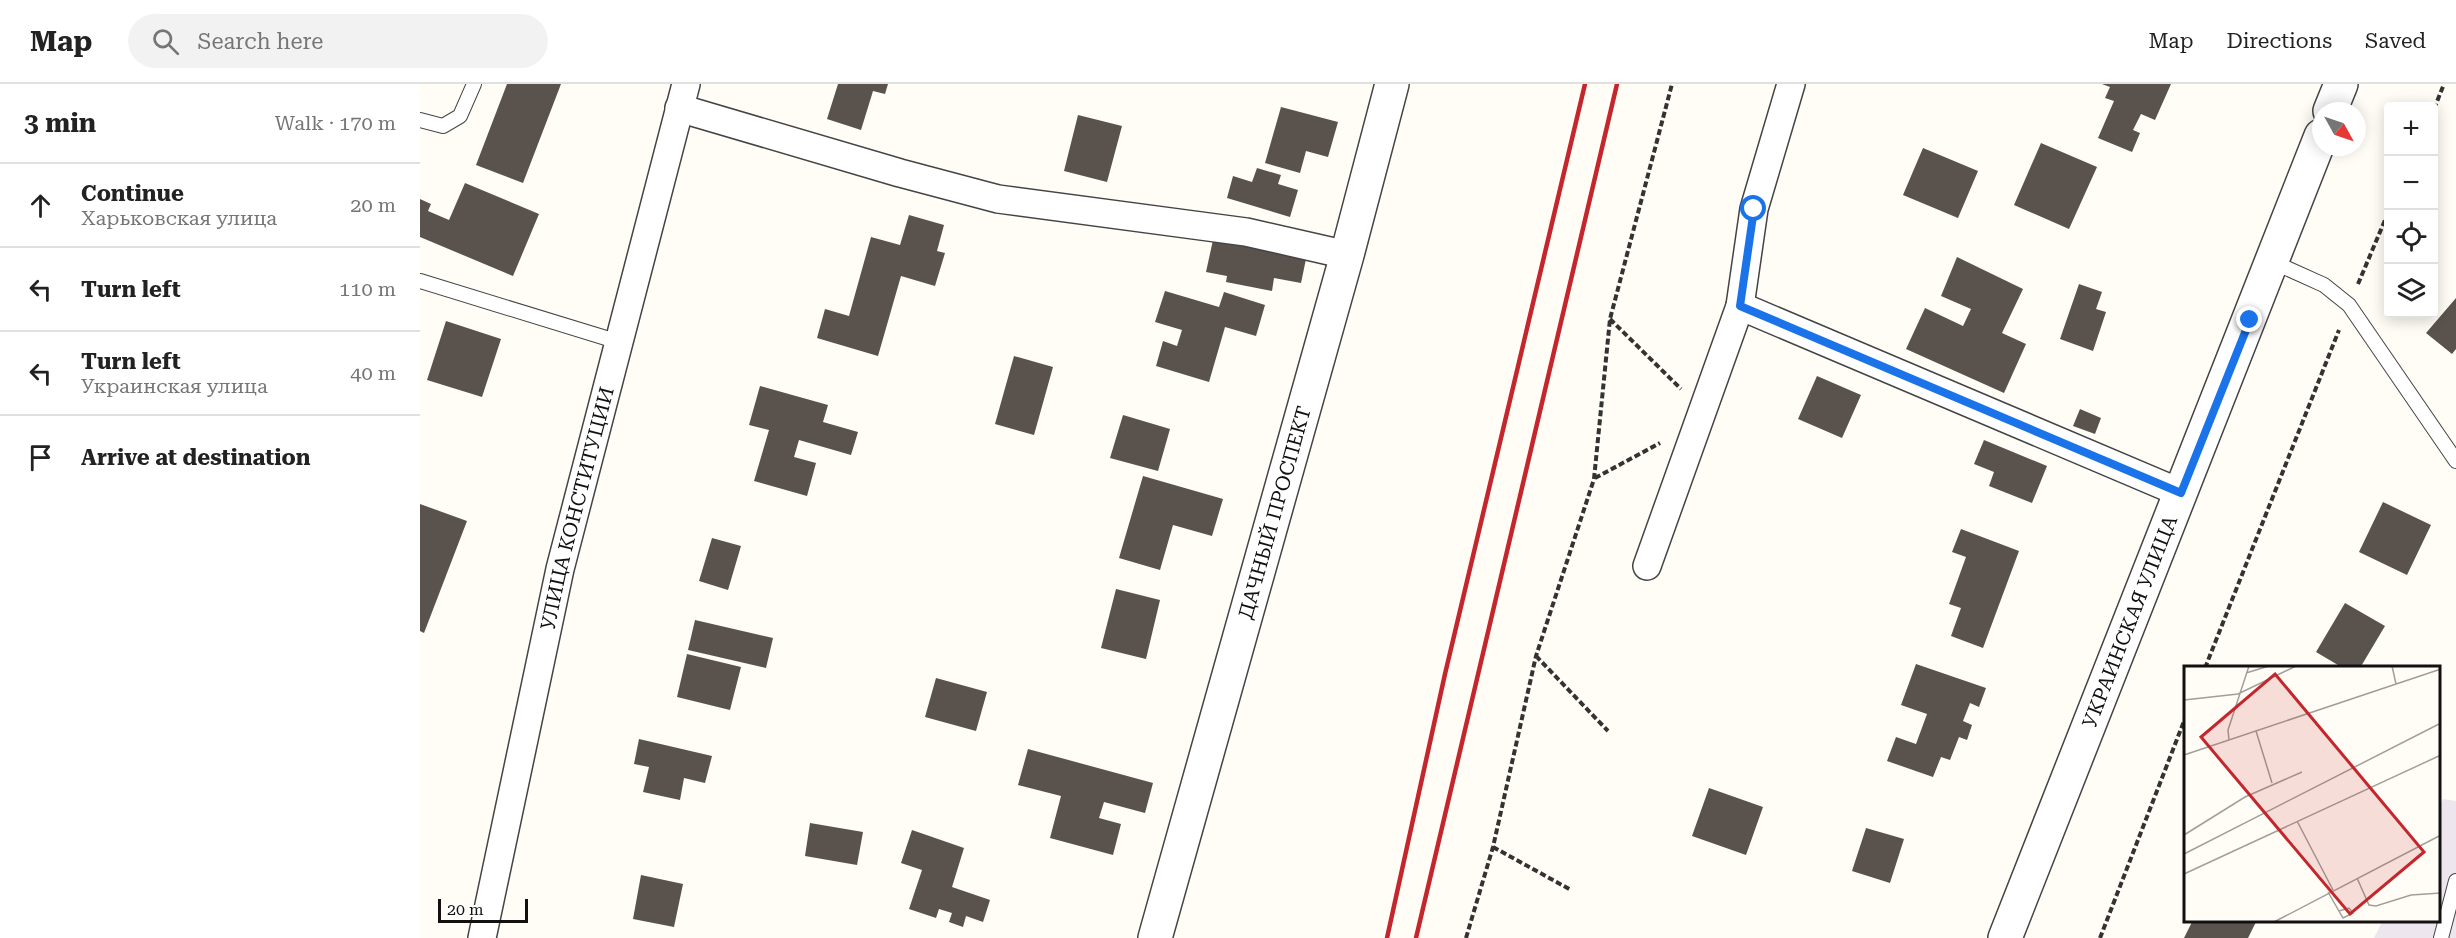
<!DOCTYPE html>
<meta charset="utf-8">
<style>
body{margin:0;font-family:"Roboto Serif",serif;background:#f2f2f2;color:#222}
.controls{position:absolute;right:18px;top:18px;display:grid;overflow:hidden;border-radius:6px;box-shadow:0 3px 15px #0003}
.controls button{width:54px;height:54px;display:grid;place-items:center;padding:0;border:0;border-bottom:2px solid #e0e0e0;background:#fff;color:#222;font:30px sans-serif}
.compass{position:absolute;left:1892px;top:18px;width:54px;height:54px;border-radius:50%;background:#fff;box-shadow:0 3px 15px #0003;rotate:130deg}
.scale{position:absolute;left:18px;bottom:15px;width:90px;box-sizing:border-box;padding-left:6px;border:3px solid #111;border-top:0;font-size:16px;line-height:21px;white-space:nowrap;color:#111;-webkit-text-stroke:4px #fff;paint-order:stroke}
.stop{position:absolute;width:18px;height:18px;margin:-14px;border:4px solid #1a73e8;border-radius:50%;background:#fff}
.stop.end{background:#1a73e8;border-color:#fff;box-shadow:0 2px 6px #0008}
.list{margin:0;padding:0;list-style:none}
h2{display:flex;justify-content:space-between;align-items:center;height:78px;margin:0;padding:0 24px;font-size:26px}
h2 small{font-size:20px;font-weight:400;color:#767676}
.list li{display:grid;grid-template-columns:39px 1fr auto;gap:18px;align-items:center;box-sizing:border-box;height:84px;padding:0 24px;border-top:2px solid #e0e0e0}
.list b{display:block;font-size:22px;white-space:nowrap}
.list p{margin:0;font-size:20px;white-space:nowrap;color:#767676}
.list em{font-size:20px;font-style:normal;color:#767676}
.icon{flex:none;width:33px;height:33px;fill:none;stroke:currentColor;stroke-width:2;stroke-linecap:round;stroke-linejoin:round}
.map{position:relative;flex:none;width:2036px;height:854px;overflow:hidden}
header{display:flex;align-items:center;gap:36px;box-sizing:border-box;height:84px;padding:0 30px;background:#fff;border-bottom:2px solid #e0e0e0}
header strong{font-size:28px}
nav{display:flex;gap:33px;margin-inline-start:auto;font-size:21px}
.search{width:420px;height:54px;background:#f2f2f2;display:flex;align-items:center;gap:15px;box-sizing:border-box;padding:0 21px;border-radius:33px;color:#767676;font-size:22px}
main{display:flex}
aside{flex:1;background:#fff}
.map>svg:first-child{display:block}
</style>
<header>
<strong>Map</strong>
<div class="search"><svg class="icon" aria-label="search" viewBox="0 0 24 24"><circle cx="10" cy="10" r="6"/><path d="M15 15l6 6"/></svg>Search here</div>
<nav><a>Map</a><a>Directions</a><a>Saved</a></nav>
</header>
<main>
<aside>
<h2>3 min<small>Walk · 170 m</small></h2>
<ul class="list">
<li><svg class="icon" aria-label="ahead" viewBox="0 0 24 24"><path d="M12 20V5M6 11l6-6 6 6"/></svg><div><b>Continue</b><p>Харьковская улица</p></div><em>20 m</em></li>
<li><svg class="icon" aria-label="left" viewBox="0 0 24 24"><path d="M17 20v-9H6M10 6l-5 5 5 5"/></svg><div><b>Turn left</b></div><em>110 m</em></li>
<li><svg class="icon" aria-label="left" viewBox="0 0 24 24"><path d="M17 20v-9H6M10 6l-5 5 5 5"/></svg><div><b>Turn left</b><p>Украинская улица</p></div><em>40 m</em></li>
<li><svg class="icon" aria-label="arrive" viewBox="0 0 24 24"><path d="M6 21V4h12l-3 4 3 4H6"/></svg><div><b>Arrive at destination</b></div></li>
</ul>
</aside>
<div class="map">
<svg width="2036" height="854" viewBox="0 0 2036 854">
<rect width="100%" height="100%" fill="#fffdf5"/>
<path fill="#eee6ef" d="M2023 715 2036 717V854H1954L1962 838H2020V722Z"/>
<path fill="#5a524d" d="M87 0H141L103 99 56 81Z
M418 0H468L465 10 453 7 441 46 407 35Z
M1682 0H1751L1735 36 1721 30 1713 46 1720 49 1712 68 1678 54 1694 17 1685 14 1690 3Z
M861 23 918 38 908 73 886 67 880 89 845 79Z
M658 31 702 42 687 98 644 87Z
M1621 59 1677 83 1649 145 1594 121Z
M1503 64 1558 87 1538 134 1483 111Z
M837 84 861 91 858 100 878 106 870 133 807 114 813 92 832 98Z
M45 99 119 130 93 192 0 153V115L11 120 8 127 29 136Z
M489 131 524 141 517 167 525 169 515 202 481 192 458 272 397 254 405 225 429 232 451 153 480 161Z
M793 156 886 175 881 199 854 194 852 207 806 198 807 192 786 188Z
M1537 173 1603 205 1582 249 1606 260 1584 309 1486 265 1505 224 1543 242 1551 225 1521 212Z
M1659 200 1682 208 1676 225 1686 228 1673 267 1640 255Z
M745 207 799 223 804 208 845 221 836 252 805 243 789 298 736 282 743 257 757 262 762 246 735 238Z
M2036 214V265L2032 270 2006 249Z
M26 237 81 255 62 313 7 296Z
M594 272 633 283 614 351 575 340Z
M1397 292 1441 311 1422 354 1378 335Z
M340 302 408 321 403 338 438 348 431 371 379 356 374 373 396 379 387 412 334 397 349 346 329 341Z
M1660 325 1681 334 1675 350 1653 342Z
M703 331 750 345 738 387 690 374Z
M1564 356 1627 382 1612 419 1569 402 1574 388 1554 380Z
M723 392 803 415 792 452 753 441 740 486 699 474Z
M1963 418 2011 441 1987 491 1939 468Z
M0 420 47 437 4 549 0 547Z
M1541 445 1599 467 1563 564 1531 552 1541 524 1529 520 1546 473 1532 468Z
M292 454 321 462 308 506 279 497Z
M696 505 740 516 726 575 681 564Z
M1925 519 1965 542 1940 584H1923L1896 568Z
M275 536 353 554 346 584 268 566Z
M267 570 321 583 310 626 257 613Z
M1496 580 1566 604 1559 623 1550 619 1543 637 1552 641 1547 656 1539 653 1530 676 1521 673 1513 693 1467 677 1476 653 1496 660 1507 630 1481 621Z
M516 594 567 608 556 647 505 633Z
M219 655 292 672 285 699 264 694 260 716 223 708 229 683 214 680Z
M608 665 733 699 725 729 684 718 679 734 701 740 693 771 630 754 641 712 598 701Z
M1289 704 1343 723 1326 771 1272 752Z
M390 739 443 748 437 781 385 772Z
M1446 744 1484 755 1470 799 1432 787Z
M492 746 544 764 532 803 570 816 563 838 546 832 543 843 529 838 532 829 519 825 516 834 489 825 502 786 481 779Z
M221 791 263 800 254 843 213 835Z
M1772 838H1836L1828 854H1764Z"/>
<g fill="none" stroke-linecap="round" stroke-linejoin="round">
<defs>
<path id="service" d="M0 36 23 42 40 32 54 0
M1853 178 1904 201 1929 221 2036 377
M0 197 199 258
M2021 854 2036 797"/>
<g id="minor">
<path d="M259 24 480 89 578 115 826 148 927 171"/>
<path d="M1320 222 1761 409"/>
<path d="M1227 482 1320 222 1334 125 1371 0"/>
<path id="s1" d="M62 854 140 485 266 0"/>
</g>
<g id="tertiary">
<path d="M1910 27 1921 0"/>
<path id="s2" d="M735 854 927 171 972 0"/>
<path id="s3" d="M1585 854 1901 52"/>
</g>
</defs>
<use href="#service" stroke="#444" stroke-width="16"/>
<use href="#minor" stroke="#444" stroke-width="30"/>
<use href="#tertiary" stroke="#444" stroke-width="36"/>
<path stroke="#333" stroke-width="4" stroke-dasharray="6 3" stroke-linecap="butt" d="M2014 25 2024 0
M1938 200 1968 129
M1190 235 1261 305
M1175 394 1240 359
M1116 572 1188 647
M1785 584 1919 246
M1073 763 1151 806
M1046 854 1073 763 1116 572 1174 395 1190 235 1252 0
M1680 854 1766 632"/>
<use href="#service" stroke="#fff" stroke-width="14"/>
<use href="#minor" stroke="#fff" stroke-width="27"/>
<use href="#tertiary" stroke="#fff" stroke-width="33"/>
<path stroke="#c4262e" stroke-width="4.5" d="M967 854 1025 590 1165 0
M996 854 1197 0"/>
</g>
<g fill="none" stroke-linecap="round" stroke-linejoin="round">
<path stroke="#1a73e8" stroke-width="8" d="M1334 125 1320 222 1761 409 1830 236"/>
</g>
<g text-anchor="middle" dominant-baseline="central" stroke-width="6" stroke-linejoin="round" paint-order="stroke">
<g font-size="20" fill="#111" stroke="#fff">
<text stroke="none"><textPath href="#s1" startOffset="440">УЛИЦА КОНСТИТУЦИИ</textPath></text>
<text stroke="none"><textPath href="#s2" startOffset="442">ДАЧНЫЙ ПРОСПЕКТ</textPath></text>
<text stroke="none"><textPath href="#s3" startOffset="340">УКРАИНСКАЯ УЛИЦА</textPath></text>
</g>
</g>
<g transform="translate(1764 582)">
<rect width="256" height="256" fill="#fffdf5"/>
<path fill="none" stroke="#a09f9a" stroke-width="1.5" d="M208 0 212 18M62 7 85 0M0 34 54 28 112 0M72 65 88 117M45 74 44 64 65 0M0 89 257 3M113 155 149 224M0 169 61 131 118 106M0 188 257 57M0 208 257 89M173 212 185 239 192 240 227 229 257 227M144 226 159 252 169 247 165 242 155 245M90 256 257 169"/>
<path fill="#c4262e" fill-opacity="0.15" stroke="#c4262e" stroke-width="3" d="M91 8 240 186 166 248 17 71Z"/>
<rect width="256" height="256" fill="none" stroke="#111" stroke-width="3"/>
</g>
</svg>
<div class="controls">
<button>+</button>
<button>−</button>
<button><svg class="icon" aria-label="locate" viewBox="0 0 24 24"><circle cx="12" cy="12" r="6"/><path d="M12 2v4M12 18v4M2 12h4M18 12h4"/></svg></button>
<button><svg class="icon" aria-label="layers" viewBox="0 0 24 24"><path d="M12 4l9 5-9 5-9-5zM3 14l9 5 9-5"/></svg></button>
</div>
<svg class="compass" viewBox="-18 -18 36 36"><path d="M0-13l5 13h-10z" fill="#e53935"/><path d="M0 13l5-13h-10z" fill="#767676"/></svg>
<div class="scale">20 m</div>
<div class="stop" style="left:1334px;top:125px"></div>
<div class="stop end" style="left:1830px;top:236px"></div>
</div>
</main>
